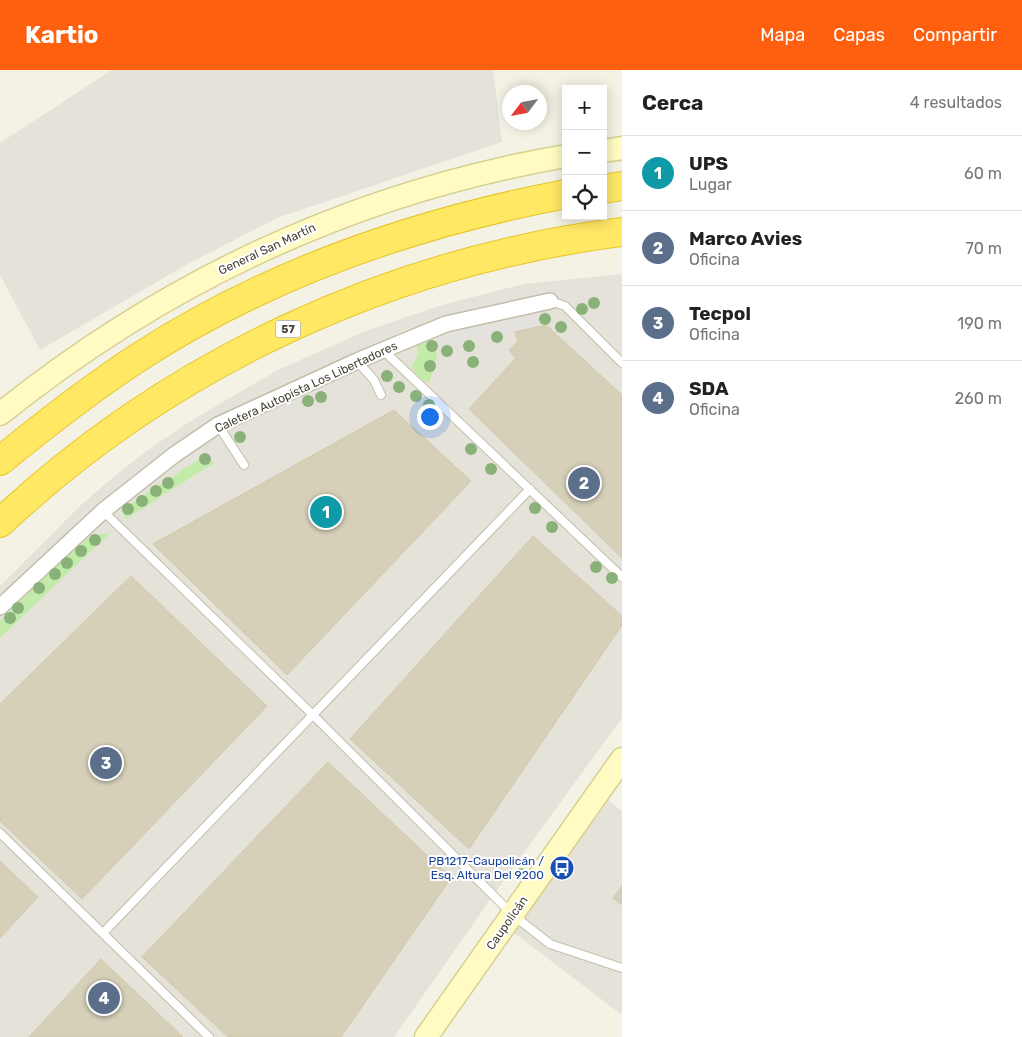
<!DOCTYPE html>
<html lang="es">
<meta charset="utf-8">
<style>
body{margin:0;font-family:Rubik,sans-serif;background:#f2f2f2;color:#222}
.controls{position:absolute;right:15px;top:15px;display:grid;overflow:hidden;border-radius:0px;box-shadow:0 2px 12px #0003}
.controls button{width:45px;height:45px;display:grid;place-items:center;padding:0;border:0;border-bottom:1px solid #e0e0e0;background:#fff;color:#222;font:25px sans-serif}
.compass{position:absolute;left:502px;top:15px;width:45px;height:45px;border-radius:50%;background:#fff;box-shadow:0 2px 12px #0003;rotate:238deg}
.you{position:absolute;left:429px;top:346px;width:18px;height:18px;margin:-12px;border:4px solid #fff;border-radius:50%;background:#1a73e8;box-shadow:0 0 0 8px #1a73e833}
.badge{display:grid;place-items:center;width:32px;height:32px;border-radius:50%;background:#ff6010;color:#fff;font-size:16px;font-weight:700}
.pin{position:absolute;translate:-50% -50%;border:2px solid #fff;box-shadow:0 1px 5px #0006}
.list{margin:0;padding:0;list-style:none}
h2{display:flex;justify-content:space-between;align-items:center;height:65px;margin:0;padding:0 20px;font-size:21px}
h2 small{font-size:16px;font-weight:400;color:#767676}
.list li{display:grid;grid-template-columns:32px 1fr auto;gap:15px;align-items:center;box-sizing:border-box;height:75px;padding:0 20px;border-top:1px solid #e0e0e0}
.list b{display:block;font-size:19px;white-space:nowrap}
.list p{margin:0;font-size:16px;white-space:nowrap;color:#767676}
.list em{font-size:16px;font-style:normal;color:#767676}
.icon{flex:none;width:28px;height:28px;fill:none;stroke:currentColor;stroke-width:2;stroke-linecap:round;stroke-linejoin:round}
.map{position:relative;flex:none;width:622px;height:967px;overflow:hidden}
header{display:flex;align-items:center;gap:30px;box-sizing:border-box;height:70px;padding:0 25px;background:#ff6010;color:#fff}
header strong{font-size:24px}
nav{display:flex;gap:28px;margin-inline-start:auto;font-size:18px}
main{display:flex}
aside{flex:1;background:#fff}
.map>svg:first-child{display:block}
</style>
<header>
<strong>Kartio</strong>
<nav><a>Mapa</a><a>Capas</a><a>Compartir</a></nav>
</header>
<main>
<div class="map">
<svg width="622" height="967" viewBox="0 0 622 967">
<rect width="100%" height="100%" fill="#f3f2e4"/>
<path fill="#e5e2d9" d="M112 0H493L502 72 277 148 186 195 40 280 0 205V73Z
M622 204V648L504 810 394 967H0V516L81 435 117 404 155 375 194 349 276 301 363 262 442 235 524 214Z
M609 730 622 742V945L513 862Z"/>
<path fill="#c2ebaa" d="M434 270 437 287 429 313C422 311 415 303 411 296L418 286 417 276Z
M207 384 214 393 126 449 121 440Z
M110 463 4 564 0 568V551L50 501 92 465Z"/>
<path fill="#e4e2dd" d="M533 242 536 254 439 279 436 266Z"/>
<path fill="#d6d0b9" stroke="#d1c9ac" d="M546 255 622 325V488L469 339 516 288 509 280 518 271 515 262Z
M394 340 471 411 287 605 153 474Z
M533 466 622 546V555L469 779 350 669Z
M131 506 267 636 82 829 0 751V634Z
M328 692 451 808 341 967H228L142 887Z
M0 791 38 827 0 868Z
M622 816V835L613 828Z
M101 889 183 967H29Z"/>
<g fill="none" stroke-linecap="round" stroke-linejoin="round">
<defs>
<path id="lane" d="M550 231 565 236 622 293
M383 280 622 507
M357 291 374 310 381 325
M218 355 244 395
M103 441 312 644 513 845 550 874 622 898
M0 763 209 967
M103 863 530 419"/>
<path id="street" d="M0 537 103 441 174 385 218 355 357 291 446 254 550 231"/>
<path id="secondary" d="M603 81 622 78
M0 344C166 211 356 122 566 86
M426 967 622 689"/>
<path id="highway" d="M603 119 622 116
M0 391C44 355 89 320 136 289 266 204 414 153 566 124
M0 453C170 293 391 191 622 162"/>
</defs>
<use href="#lane" stroke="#c2bea9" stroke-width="10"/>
<use href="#street" stroke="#c2bea9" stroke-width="18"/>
<use href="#secondary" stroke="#d6d191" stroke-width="25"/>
<use href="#highway" stroke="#e7c52a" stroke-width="30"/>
<use href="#lane" stroke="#fff" stroke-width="8"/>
<use href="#street" stroke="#fff" stroke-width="15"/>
<use href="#secondary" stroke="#fffbc3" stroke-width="22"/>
<use href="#highway" stroke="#ffe864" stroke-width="28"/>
</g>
<g fill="#8ab17a">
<circle cx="594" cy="233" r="6"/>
<circle cx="582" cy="239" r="6"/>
<circle cx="545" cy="249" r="6"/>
<circle cx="561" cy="257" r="6"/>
<circle cx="497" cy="267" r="6"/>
<circle cx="432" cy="276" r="6"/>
<circle cx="469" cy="276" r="6"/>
<circle cx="447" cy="281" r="6"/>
<circle cx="473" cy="292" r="6"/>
<circle cx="430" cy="296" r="6"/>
<circle cx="387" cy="306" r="6"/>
<circle cx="399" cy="317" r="6"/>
<circle cx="416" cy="326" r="6"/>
<circle cx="321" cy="327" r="6"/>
<circle cx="308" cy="331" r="6"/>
<circle cx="429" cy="335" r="6"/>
<circle cx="240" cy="367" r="6"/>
<circle cx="471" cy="379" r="6"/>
<circle cx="205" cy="389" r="6"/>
<circle cx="491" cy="399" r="6"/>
<circle cx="168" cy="413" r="6"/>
<circle cx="156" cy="421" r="6"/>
<circle cx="142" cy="431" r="6"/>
<circle cx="535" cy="438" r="6"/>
<circle cx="128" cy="439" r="6"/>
<circle cx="552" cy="457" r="6"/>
<circle cx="95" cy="470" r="6"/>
<circle cx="81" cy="481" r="6"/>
<circle cx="67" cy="493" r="6"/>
<circle cx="596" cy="497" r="6"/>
<circle cx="55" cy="504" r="6"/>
<circle cx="612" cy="508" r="6"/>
<circle cx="39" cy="518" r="6"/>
<circle cx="18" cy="538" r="6"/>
<circle cx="10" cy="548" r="6"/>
<circle cx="521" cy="804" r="6"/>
</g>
<defs>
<symbol id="bus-disc" viewBox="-11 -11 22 22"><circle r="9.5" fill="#1a4fb4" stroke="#fff"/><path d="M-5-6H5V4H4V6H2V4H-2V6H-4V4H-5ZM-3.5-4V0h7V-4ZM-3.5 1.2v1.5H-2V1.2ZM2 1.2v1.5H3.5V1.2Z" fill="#fff"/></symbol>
</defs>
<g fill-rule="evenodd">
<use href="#bus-disc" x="548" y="784" width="28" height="28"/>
</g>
<g text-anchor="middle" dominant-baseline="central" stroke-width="4" stroke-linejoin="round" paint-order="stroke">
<rect fill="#fff" stroke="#7e7b71" stroke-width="1" x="275.5" y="250.5" width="25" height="17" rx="4"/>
<g font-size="11" font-weight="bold" fill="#464234">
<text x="288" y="259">57</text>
</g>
<g font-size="12" fill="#464234" stroke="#fff">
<text transform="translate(267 179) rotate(-25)">General San Martín</text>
<text transform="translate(306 317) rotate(-25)">Caletera Autopista Los Libertadores</text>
<text transform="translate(507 853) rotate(-55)">Caupolicán</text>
</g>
<g font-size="12" fill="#164399" stroke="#fff" text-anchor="end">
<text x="544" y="791">PB1217-Caupolicán /<tspan x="544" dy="14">Esq. Altura Del 9200</tspan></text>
</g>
</g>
</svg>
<div class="controls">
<button>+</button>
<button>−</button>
<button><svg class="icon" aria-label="locate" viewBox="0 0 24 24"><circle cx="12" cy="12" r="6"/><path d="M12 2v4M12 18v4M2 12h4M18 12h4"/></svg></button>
</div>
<svg class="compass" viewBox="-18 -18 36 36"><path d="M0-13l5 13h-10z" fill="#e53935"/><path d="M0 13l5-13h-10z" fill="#767676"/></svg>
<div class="you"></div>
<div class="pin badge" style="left:326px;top:442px;background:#0f9aa8">1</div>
<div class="pin badge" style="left:584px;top:413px;background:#5c6f8a">2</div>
<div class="pin badge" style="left:106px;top:693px;background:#5c6f8a">3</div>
<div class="pin badge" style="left:104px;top:928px;background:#5c6f8a">4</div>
</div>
<aside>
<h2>Cerca<small>4 resultados</small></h2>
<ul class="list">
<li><span class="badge" style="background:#0f9aa8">1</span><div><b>UPS</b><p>Lugar</p></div><em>60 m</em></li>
<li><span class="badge" style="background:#5c6f8a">2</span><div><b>Marco Avies</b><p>Oficina</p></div><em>70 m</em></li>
<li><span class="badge" style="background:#5c6f8a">3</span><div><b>Tecpol</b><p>Oficina</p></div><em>190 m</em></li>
<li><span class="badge" style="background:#5c6f8a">4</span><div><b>SDA</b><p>Oficina</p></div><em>260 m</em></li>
</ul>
</aside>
</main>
